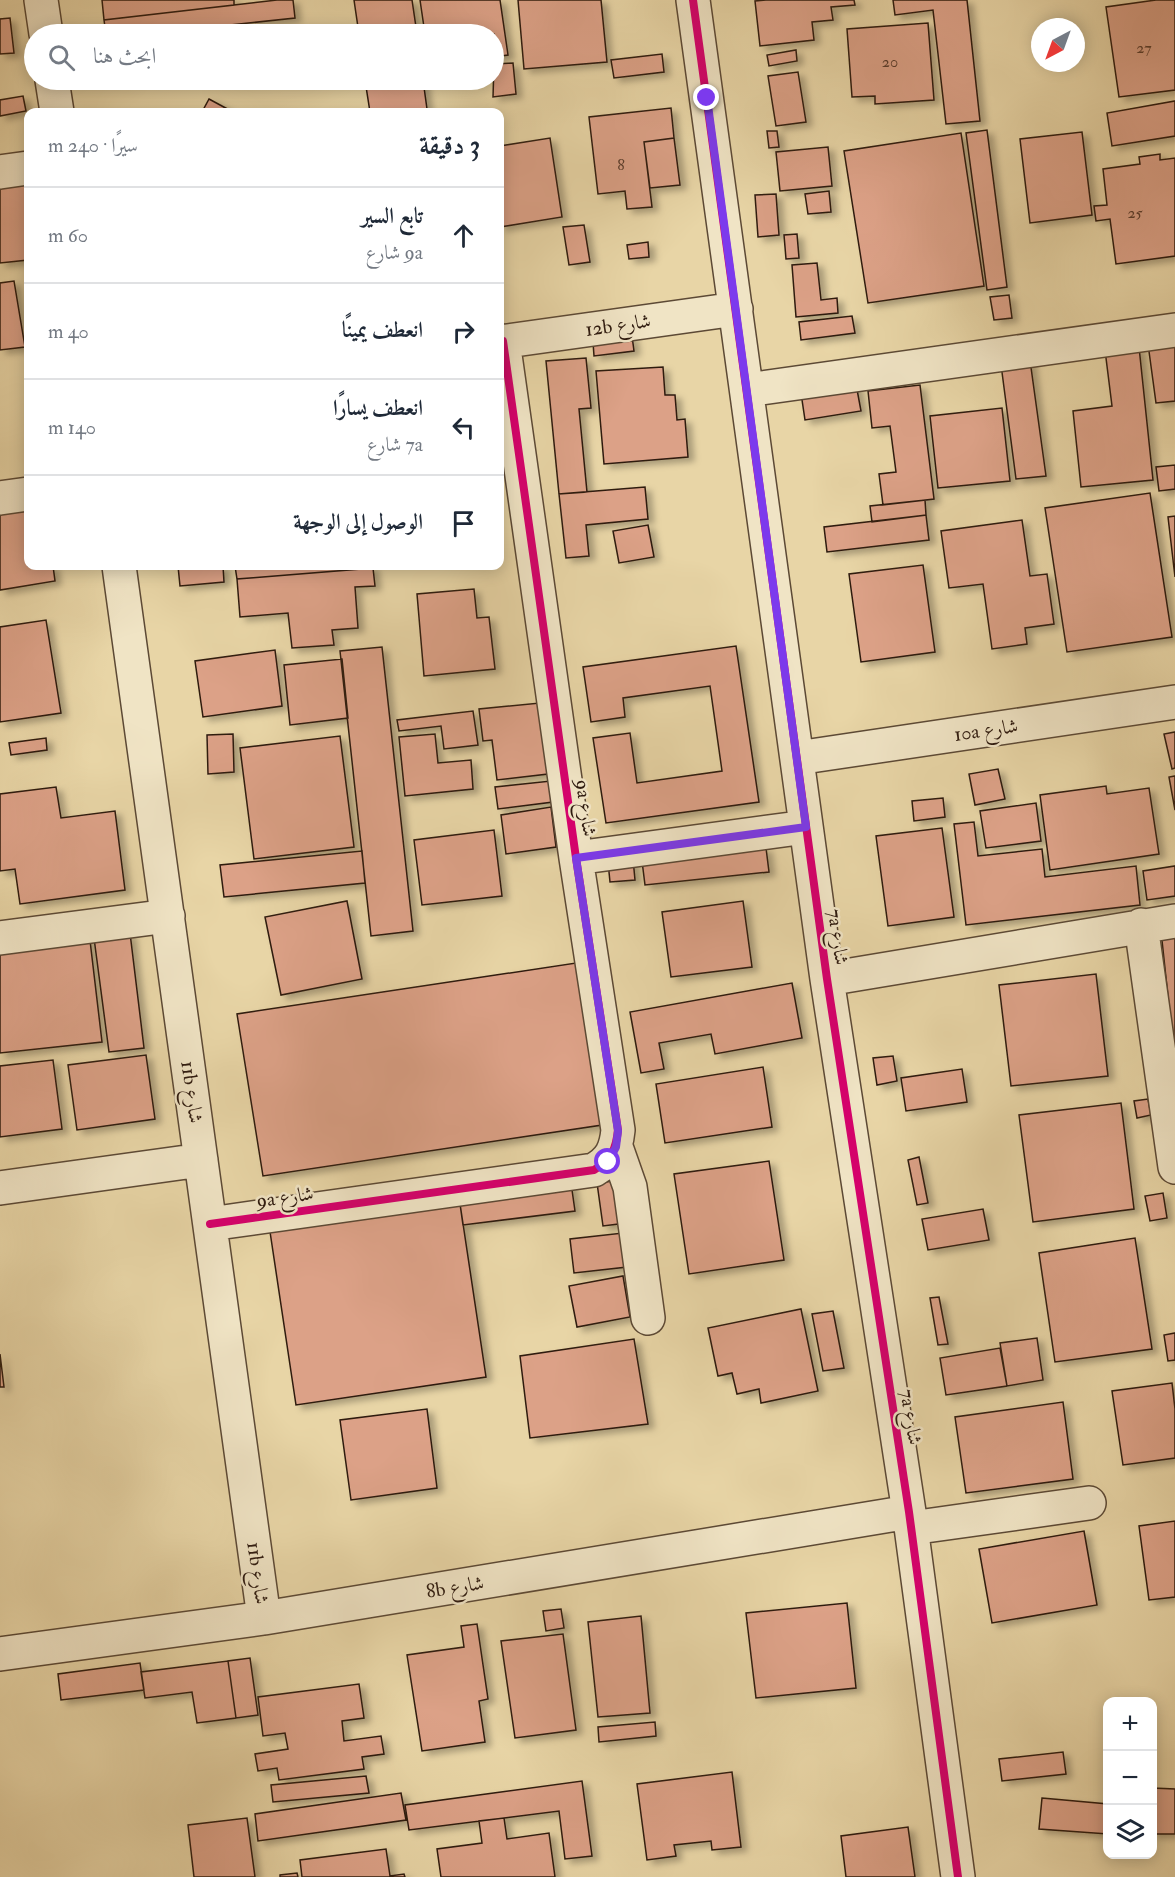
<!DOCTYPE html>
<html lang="ar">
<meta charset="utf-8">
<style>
body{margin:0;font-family:"IM FELL Double Pica",Amiri,serif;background:#f2f2f3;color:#1f2937;direction:rtl}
.controls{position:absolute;right:18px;bottom:18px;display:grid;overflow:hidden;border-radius:12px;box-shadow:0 3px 15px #0003}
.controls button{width:54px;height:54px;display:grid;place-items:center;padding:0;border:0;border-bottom:2px solid #e0e1e3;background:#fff;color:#1f2937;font:30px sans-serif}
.compass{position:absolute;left:1031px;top:18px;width:54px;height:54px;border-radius:50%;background:#fff;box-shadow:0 3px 15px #0003;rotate:221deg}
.stop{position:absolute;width:18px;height:18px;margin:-14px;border:4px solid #7c3aed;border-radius:50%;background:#fff}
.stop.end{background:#7c3aed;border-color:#fff;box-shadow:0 2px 6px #0008}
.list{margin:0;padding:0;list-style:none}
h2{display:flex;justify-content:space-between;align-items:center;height:78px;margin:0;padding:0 24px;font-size:26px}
h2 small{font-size:20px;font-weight:400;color:#747a83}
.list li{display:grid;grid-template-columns:39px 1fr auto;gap:18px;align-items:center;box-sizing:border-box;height:96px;padding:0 24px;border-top:2px solid #e0e1e3}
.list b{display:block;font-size:22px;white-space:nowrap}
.list p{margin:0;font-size:20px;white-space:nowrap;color:#747a83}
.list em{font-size:20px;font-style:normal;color:#747a83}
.icon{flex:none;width:33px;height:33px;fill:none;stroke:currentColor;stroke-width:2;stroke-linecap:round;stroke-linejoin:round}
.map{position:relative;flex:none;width:1175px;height:1877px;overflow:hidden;direction:ltr}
.search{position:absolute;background:#fff;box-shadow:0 3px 15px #0003;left:24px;top:24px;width:480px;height:66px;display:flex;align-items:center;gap:15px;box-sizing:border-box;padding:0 21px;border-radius:33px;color:#747a83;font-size:22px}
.panel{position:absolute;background:#fff;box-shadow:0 3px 15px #0003;left:24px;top:108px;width:480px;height:462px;border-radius:12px;direction:rtl}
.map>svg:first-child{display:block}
</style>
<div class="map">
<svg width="1175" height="1877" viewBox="0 0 1175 1877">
<defs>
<filter id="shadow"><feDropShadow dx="6" dy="4" stdDeviation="3" flood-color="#0004"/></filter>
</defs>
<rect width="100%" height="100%" fill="#e8d5a6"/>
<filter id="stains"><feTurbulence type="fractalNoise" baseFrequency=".00333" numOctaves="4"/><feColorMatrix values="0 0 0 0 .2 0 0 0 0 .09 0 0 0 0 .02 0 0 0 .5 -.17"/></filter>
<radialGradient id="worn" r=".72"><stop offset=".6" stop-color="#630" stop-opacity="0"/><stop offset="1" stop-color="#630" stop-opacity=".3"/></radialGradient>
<path fill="#dca187" stroke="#2e1a0f" stroke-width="1.5" filter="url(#shadow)" d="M102 0H234V5L104 20Z
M277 0H293L295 18 146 34H106L104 20Z
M354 0H412L417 34H359Z
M420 0H500L508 55 494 57V34H425Z
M518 0H601L607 62 524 69Z
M766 0H854L855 5 831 7 833 20 812 22 814 40 760 46 755 1Z
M893 0H967L980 121 946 124 933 10 895 15Z
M1156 0H1175V90L1119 97 1106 7Z
M10 18 14 53 0 54V19Z
M928 23 934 100 875 104V96L852 97 847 29Z
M796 50 797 61 769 66 767 55Z
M662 54 664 72 614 78 611 60Z
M513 63 516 94 493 97 494 64Z
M798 72 806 122 776 126 768 76Z
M365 80H423L427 109 370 112Z
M23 96 26 111 0 116V100Z
M209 99 233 112H202Z
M1175 101V136L1112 146 1107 113Z
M671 108 674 138 644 142 652 207 627 209 625 191 598 194 589 117Z
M987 130 1007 287 987 290 966 133Z
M767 131H777L779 147 769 148Z
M1082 132 1092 215 1030 223 1020 139Z
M961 133 984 286 868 303 844 151Z
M550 138 562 217 500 227V146Z
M674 138 680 185 650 188 644 142Z
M828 147 832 186 780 191 776 152Z
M1160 154V160L1175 158V256L1116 264 1110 219 1096 221 1094 206 1107 205 1103 169 1140 164 1139 157Z
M28 177V260L0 263V180Z
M829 191 831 212 808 214 805 194Z
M776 194 779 235 758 237 755 195Z
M584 225 590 262 569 265 563 227Z
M797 234 799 258 786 259 784 235Z
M648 242 649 257 629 259 627 245Z
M817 263 821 300 837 298 838 313 796 317 792 265Z
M14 281 25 347 0 350V283Z
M1009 295 1012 318 994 320 990 297Z
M852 316 855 333 801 340 799 322Z
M632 336 634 351 594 356 593 342Z
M1175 341V401L1156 403 1148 344Z
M1139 347 1153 480 1081 487 1073 411 1112 406 1105 350Z
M1029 353 1046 476 1016 479 1000 357Z
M586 358 591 408 579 409 587 492 559 494 546 361Z
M663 367 665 395H675L677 420 685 419 688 457 604 464 596 371Z
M856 384 861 411 805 420 801 393Z
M920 385 934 499 883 505 879 474 896 472 890 426 872 428 868 391Z
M1002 408 1010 481 938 488 930 416Z
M1175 465V489L1159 491 1156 467Z
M645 487 648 519 586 525 589 556 566 558 559 494Z
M1150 493 1172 637 1067 652 1045 508Z
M28 495V566H53L55 581 0 590V499Z
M925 500 926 515 872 522 870 506Z
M926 515 929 540 827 552 824 527Z
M1175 516V577L1168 517Z
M1022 520 1030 576 1047 574 1054 624 1025 628 1027 644 992 649 983 584 949 588 941 531Z
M648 525 654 557 619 563 613 531Z
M923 565 935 652 861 662 849 574Z
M178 566H223L224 582 180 586Z
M235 566H372L373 568 237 579Z
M373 568 375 586 355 587 358 628 332 630 334 645 292 648 288 613 240 617 237 579Z
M474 589 477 618 489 617 495 669 424 676 417 594Z
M46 620 61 713 0 722V627Z
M736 646 759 802 606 823 593 738 630 733 637 783 722 771 710 686 623 698 625 717 591 722 583 667Z
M382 647 413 931 371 936 340 651Z
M275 650 282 706 203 717 195 661Z
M342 659 348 718 290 725 284 665Z
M540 703 548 774 497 780 492 740 483 741 479 709Z
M473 711 478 745 444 749 441 726 399 731 397 720Z
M1175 732V768L1172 769 1164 734Z
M233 734 234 772 208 774 207 735Z
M435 734 438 763 471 760 473 789 405 796 399 737Z
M340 736 354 847 254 859 240 748Z
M46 738 47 750 11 755 9 743Z
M998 769 1005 799 975 805 969 774Z
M1175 776V810L1169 777Z
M551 781 553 802 498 809 495 787Z
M1106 786 1107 794 1149 788 1159 854 1050 870 1040 795Z
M56 787 61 818 115 811 125 890 20 904 15 869 0 871V794Z
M943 798 945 817 914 821 912 801Z
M1036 803 1041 841 986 848 980 811Z
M551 807 556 847 506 854 501 815Z
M974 822 978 856 1042 849 1045 877 1136 866 1140 905 966 925 954 824Z
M942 828 954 917 888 926 876 836Z
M494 830 502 896 422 905 414 840Z
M766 848 769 872 645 885 642 861Z
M362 851 365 883 224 897 220 865Z
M633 859 635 880 610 882 608 862Z
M1175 866V896L1147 900 1143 871Z
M347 901 362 979 281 995 265 917Z
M743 901 752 967 671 977 662 912Z
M1175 929V1062L1161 931Z
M89 932 102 1042 0 1053V941Z
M130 933 144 1048 109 1052 94 938Z
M576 963 602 1125 263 1176 237 1014Z
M1096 974 1108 1076 1011 1086 999 985Z
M792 983 802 1038 715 1054 711 1034 659 1043 664 1069 641 1073 630 1012Z
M146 1055 155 1119 77 1130 68 1065Z
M893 1056 897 1081 877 1085 873 1058Z
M53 1060 62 1129 0 1137V1066Z
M763 1067 772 1127 665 1143 656 1084Z
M962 1069 967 1102 906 1111 901 1078Z
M1148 1099 1151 1115 1137 1118 1134 1101Z
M1121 1103 1134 1209 1033 1222 1019 1115Z
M919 1157 928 1203 917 1205 908 1160Z
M769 1161 784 1260 689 1274 674 1174Z
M621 1180 626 1223 603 1226 597 1183Z
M571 1183 575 1211 463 1225 459 1197Z
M1163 1193 1167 1218 1150 1221 1145 1196Z
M459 1197 486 1377 296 1405 269 1225Z
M983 1209 989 1240 928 1250 922 1219Z
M623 1233 627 1267 574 1273 570 1239Z
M1135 1238 1152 1349 1055 1362 1039 1253Z
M623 1276 630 1317 577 1327 569 1286Z
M939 1297 948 1344 938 1345 930 1298Z
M801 1309 818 1391 761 1403 759 1389 737 1394 732 1373 718 1376 708 1328Z
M833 1311 844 1368 823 1371 812 1314Z
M1175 1333V1360L1168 1361 1164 1335Z
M1037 1338 1043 1380 1007 1386 1000 1343Z
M634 1339 648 1424 530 1438 520 1356Z
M1000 1348 1007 1386 946 1395 940 1358Z
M0 1354 4 1387H0Z
M1172 1383 1175 1409V1458L1123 1465 1112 1391Z
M1063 1402 1073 1479 966 1493 955 1417Z
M427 1409 437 1488 351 1500 340 1420Z
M1175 1521V1597L1149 1600 1139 1526Z
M1084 1531 1097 1605 992 1623 979 1549Z
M847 1603 856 1688 756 1698 746 1613Z
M561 1609 564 1628 546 1631 543 1611Z
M641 1616 650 1713 598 1717 588 1622Z
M477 1624 488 1699 479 1701 485 1742 422 1751 407 1655 464 1647 461 1626Z
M563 1634 576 1730 515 1738 501 1641Z
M250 1658 258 1715 236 1718 228 1661Z
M228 1661 236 1718 197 1723 192 1692 145 1698 141 1672Z
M140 1663 144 1690 61 1700 58 1674Z
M359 1684 364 1718 342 1721 344 1741 381 1736 384 1754 362 1757 364 1769 279 1780 277 1768 258 1771 255 1754 288 1749 285 1733 263 1736 258 1697Z
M655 1722 656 1736 599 1742 598 1727Z
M1063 1752 1066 1774 1002 1781 999 1759Z
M732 1772 741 1847 712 1850 711 1841 674 1845 676 1856 647 1860 637 1784Z
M366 1776 369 1793 273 1802 271 1785Z
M582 1781 592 1856 565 1859 559 1811 409 1830 405 1805Z
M1152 1788 1175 1789V1834H1152Z
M401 1793 406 1820 258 1841 255 1814Z
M1042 1798 1108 1804V1834L1039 1829Z
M247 1818 255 1877H194L188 1825Z
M504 1818 507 1839 549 1833 555 1877H441L437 1849 482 1843 479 1821Z
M908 1827 915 1877H846L841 1836Z
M386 1849 390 1876 404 1874 405 1877H302L300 1860Z
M297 1873 298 1877H280V1875Z"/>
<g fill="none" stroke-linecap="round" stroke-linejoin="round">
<defs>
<path id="minor" d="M41 0 46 34
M693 0 827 979 909 1512 958 1877
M52 80 57 112
M0 172 28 168
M500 342 736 309
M747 390 1175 330
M0 498 28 494
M119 566 264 1618
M797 758 1175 702
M576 858 806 827
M1141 925 1175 1167
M0 938 168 916
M827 979 1175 921
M616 1147 630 1187 648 1318
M0 1188 201 1160
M210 1224 594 1170C611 1160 616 1150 618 1130L576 858 503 341
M911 1528 1089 1503
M0 1654 264 1618 909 1512"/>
</defs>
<use href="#minor" stroke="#5c4935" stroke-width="36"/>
<use href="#minor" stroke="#f0e4c5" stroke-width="33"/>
<defs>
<path id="cycleway" d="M693 0 827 979 909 1512 958 1877
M210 1224 594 1170C611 1160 616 1150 618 1130L576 858 503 341"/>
</defs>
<use href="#cycleway" stroke="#f0e4c5" stroke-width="11"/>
<use href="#cycleway" stroke="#d6006c" stroke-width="8"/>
</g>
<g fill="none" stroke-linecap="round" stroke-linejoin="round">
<path stroke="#7c3aed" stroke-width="8" d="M608 1162 616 1147 618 1131 576 858 806 827 707 98"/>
</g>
<g text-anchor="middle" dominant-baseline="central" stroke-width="5" stroke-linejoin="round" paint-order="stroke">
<g font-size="16" fill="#5a3c2d">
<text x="1144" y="48">27</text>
<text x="890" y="62">20</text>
<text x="621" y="165">8</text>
<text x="1135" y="213">25</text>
</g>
<g font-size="20" fill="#2e1a0f" stroke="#f0e4c5">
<text transform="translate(618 325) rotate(-8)">12b شارع</text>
<text transform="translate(986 730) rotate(-8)">10a شارع</text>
<text transform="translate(586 808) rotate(82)">9a شارع</text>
<text transform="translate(838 937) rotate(82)">7a شارع</text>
<text transform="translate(192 1092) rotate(82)">11b شارع</text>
<text transform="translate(285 1197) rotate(-8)">9a شارع</text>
<text transform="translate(911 1417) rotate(81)">7a شارع</text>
<text transform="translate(258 1573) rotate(82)">11b شارع</text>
<text transform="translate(455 1587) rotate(-9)">8b شارع</text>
</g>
</g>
<rect width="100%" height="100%" filter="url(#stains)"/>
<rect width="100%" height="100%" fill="url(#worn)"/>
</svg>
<div class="controls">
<button>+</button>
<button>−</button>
<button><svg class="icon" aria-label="layers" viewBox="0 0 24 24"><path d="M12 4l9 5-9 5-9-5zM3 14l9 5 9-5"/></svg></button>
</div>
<svg class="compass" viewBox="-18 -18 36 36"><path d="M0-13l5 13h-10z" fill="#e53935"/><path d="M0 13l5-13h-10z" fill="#747a83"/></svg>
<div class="stop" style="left:608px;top:1162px"></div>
<div class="stop end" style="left:707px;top:98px"></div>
<div class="search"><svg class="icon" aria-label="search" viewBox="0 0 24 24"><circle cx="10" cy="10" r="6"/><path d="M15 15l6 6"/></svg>ابحث هنا</div>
<section class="panel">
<h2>3 دقيقة<small>سيرًا · 240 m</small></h2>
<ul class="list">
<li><svg class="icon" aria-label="ahead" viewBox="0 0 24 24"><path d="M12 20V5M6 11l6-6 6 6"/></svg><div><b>تابع السير</b><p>9a شارع</p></div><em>60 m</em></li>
<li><svg class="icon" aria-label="right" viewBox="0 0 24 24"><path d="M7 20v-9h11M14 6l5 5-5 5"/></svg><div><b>انعطف يمينًا</b></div><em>40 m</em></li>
<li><svg class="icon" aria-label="left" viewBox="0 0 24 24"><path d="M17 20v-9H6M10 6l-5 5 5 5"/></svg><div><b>انعطف يسارًا</b><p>7a شارع</p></div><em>140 m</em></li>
<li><svg class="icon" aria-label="arrive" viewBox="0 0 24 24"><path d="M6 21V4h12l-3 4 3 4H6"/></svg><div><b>الوصول إلى الوجهة</b></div></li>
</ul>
</section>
</div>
